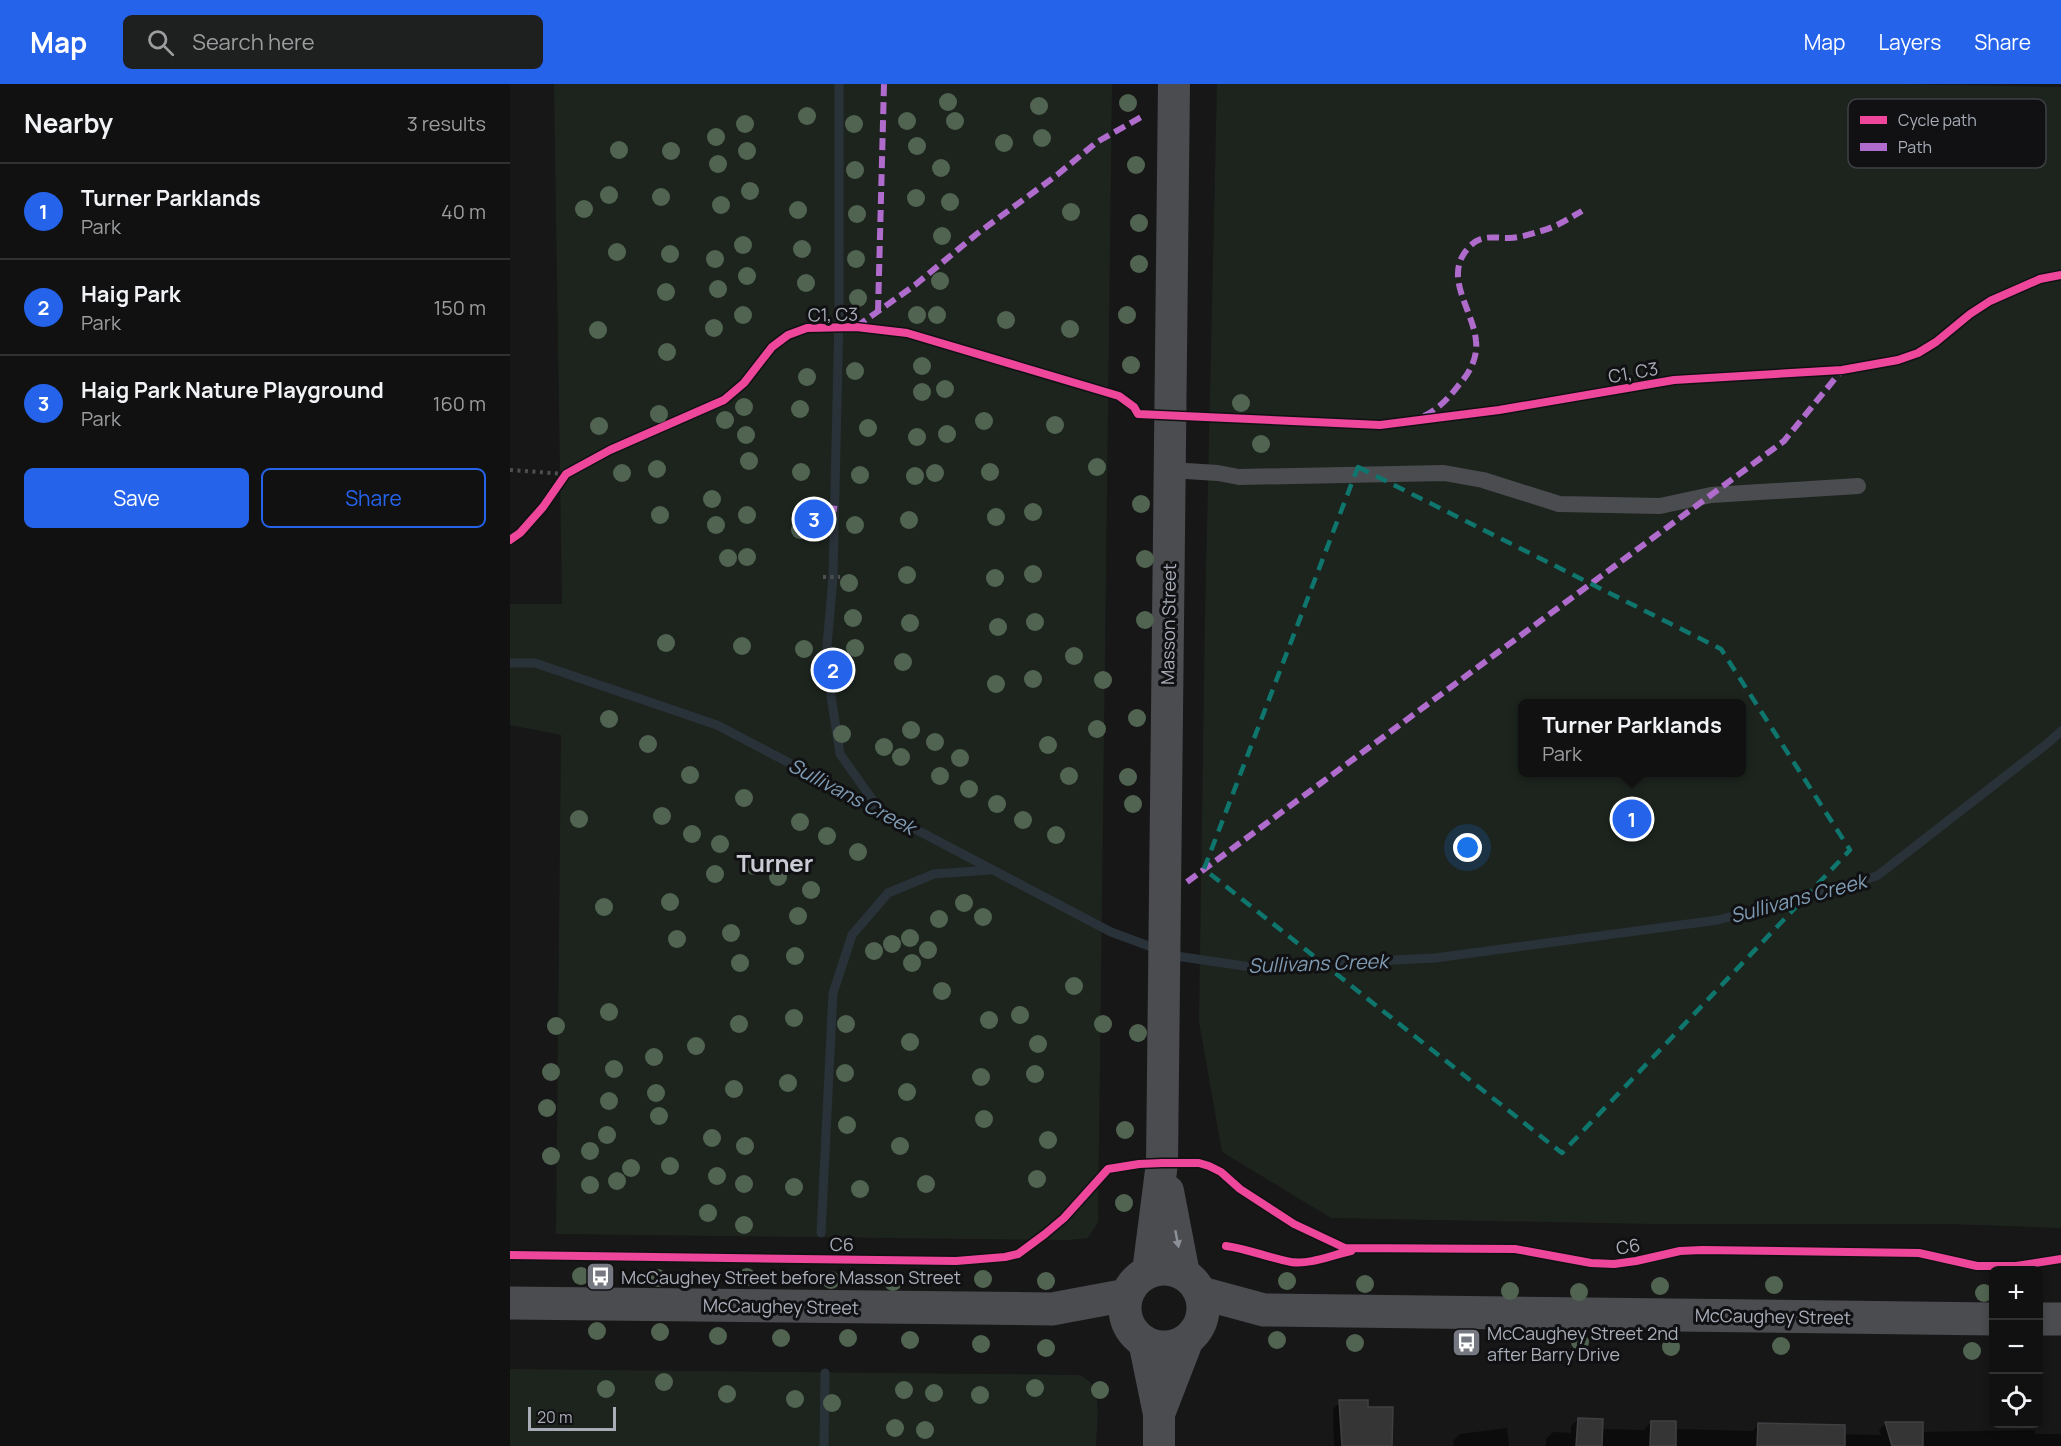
<!DOCTYPE html>
<meta charset="utf-8">
<style>
body{margin:0;font-family:Manrope,sans-serif;background:#1e1f1f;color:#f1f3f6}
.controls{position:absolute;right:18px;bottom:18px;display:grid;overflow:hidden;border-radius:9px;box-shadow:0 3px 9px #0003}
.controls button{width:54px;height:54px;display:grid;place-items:center;padding:0;border:0;border-bottom:2px solid #303131;background:#111;color:#f1f3f6;font:30px sans-serif}
.scale{position:absolute;left:18px;bottom:15px;width:88px;box-sizing:border-box;padding-left:6px;border:3px solid #a8adb8;border-top:0;font-size:16px;line-height:21px;white-space:nowrap;color:#a8adb8;-webkit-text-stroke:4px #111113;paint-order:stroke}
.you{position:absolute;left:958px;top:764px;width:21px;height:21px;margin:-15px;border:4px solid #fff;border-radius:50%;background:#1a73e8;box-shadow:0 0 0 9px #1a73e833}
.badge{display:grid;place-items:center;width:39px;height:39px;border-radius:50%;background:#2563eb;color:#fff;font-size:20px;font-weight:700}
.pin{position:absolute;translate:-50% -50%;border:3px solid #fff;box-shadow:0 2px 6px #0006}
.popup{position:absolute;left:1008px;top:615px;width:228px;height:78px;box-sizing:border-box;display:grid;place-content:center;border-radius:9px;background:#111;filter:drop-shadow(0 2px 4px #0005);font-size:20px;white-space:nowrap;color:#9c9d9f}
.popup b{font-size:22px;color:#f1f3f6}
.popup::after{content:'';position:absolute;left:50%;top:100%;margin-left:-12px;border:12px solid transparent;border-top-color:#111}
.list{margin:0;padding:0;list-style:none}
h2{display:flex;justify-content:space-between;align-items:center;height:78px;margin:0;padding:0 24px;font-size:26px}
h2 small{font-size:20px;font-weight:400;color:#9c9d9f}
.list li{display:grid;grid-template-columns:39px 1fr auto;gap:18px;align-items:center;box-sizing:border-box;height:96px;padding:0 24px;border-top:2px solid #303131}
.list b{display:block;font-size:22px;white-space:nowrap}
.list p{margin:0;font-size:20px;white-space:nowrap;color:#9c9d9f}
.list em{font-size:20px;font-style:normal;color:#9c9d9f}
.actions{display:flex;gap:12px;padding:18px 24px}
.actions a{flex:1;padding:14px 0;border:2px solid #2563eb;border-radius:9px;text-align:center;font-size:21px;color:#2563eb}
.actions .main{background:#2563eb;color:#fff}
.icon{flex:none;width:33px;height:33px;fill:none;stroke:currentColor;stroke-width:2;stroke-linecap:round;stroke-linejoin:round}
.map{position:relative;flex:none;width:1551px;height:1362px;overflow:hidden}
header{display:flex;align-items:center;gap:36px;box-sizing:border-box;height:84px;padding:0 30px;background:#2563eb;color:#fff}
header strong{font-size:28px}
nav{display:flex;gap:33px;margin-inline-start:auto;font-size:21px}
.search{width:420px;height:54px;background:#1e1f1f;display:flex;align-items:center;gap:15px;box-sizing:border-box;padding:0 21px;border-radius:9px;color:#9c9d9f;font-size:22px}
main{display:flex}
aside{flex:1;background:#111}
.map>svg:first-child{display:block}
</style>
<header>
<strong>Map</strong>
<div class="search"><svg class="icon" aria-label="search" viewBox="0 0 24 24"><circle cx="10" cy="10" r="6"/><path d="M15 15l6 6"/></svg>Search here</div>
<nav><a>Map</a><a>Layers</a><a>Share</a></nav>
</header>
<main>
<aside>
<h2>Nearby<small>3 results</small></h2>
<ul class="list">
<li><span class="badge">1</span><div><b>Turner Parklands</b><p>Park</p></div><em>40 m</em></li>
<li><span class="badge">2</span><div><b>Haig Park</b><p>Park</p></div><em>150 m</em></li>
<li><span class="badge">3</span><div><b>Haig Park Nature Playground</b><p>Park</p></div><em>160 m</em></li>
</ul>
<div class="actions"><a class="main">Save</a><a>Share</a></div>
</aside>
<div class="map">
<svg width="1551" height="1362" viewBox="0 0 1551 1362">
<rect width="100%" height="100%" fill="#171717"/>
<path fill="#1d241e" fill-rule="evenodd" d="M44 0H602L588 1138 578 1154 558 1156 46 1150 51 651 0 641V520H52Z
M707 0H1390L1551 3V1144L1440 1140H1143L821 1134 712 1068 689 938 695 533ZM1012 620H1232V688H1012Z
M0 1285 568 1291C596 1299 586 1339 586 1362H0Z"/>
<path fill="#0007" d="M830 1318 857 1325 881 1362H824L823 1325Z
M1069 1335 1091 1345 1134 1346 1141 1338 1164 1345 1243 1347 1248 1341 1316 1350 1371 1351 1369 1346 1376 1339 1411 1348 1525 1346V1350H1551V1362H1036V1355L1043 1348 1061 1349V1342Z
M997 1344 999 1362H944L943 1357 950 1350Z"/>
<g fill="none" stroke-linecap="round" stroke-linejoin="round">
<path stroke="#2a3239" stroke-width="9" d="M329 0V232L323 493 317 562 321 612 330 670 369 725
M0 579H25L207 641 601 848 666 872 741 883 925 874 1208 836 1367 792 1538 659 1551 647
M311 1149 323 909 342 851 378 809 424 790 480 786
M314 1362 315 1289"/>
</g>
<path fill="#353536" stroke="#3f4043" stroke-width="1.5" d="M829 1316H858V1323H883L882 1362H832Z
M1068 1334 1093 1335 1092 1362H1066Z
M1141 1337H1166V1362H1140Z
M1375 1338H1413V1362H1382Z
M1248 1339 1335 1341V1362H1247Z"/>
<g fill="none" stroke-linecap="round" stroke-linejoin="round">
<path stroke="#4d4e52" stroke-width="4" stroke-dasharray="3 4.5" stroke-linecap="butt" d="M0 386 56 390
M313 493H330"/>
<path stroke="#4b4c50" stroke-width="16" d="M660 386 708 389 729 393 934 389 973 396 1049 420 1150 422 1201 411 1348 402"/>
<path stroke="#4b4c50" stroke-width="32" d="M658 1107 674 1190
M638 1188 652 1079 664 0
M634 1257 649 1330V1362
M649 1330 678 1255"/>
<path stroke="#4b4c50" stroke-width="33" d="M615 1224a39 39 0 1 1 78 0a39 39 0 1 1-78 0Z
M691 1209 754 1226 1484 1235
M0 1219 542 1225 617 1211
M1528 1235H1551"/>
<path stroke="#b06ccc" stroke-width="6" stroke-dasharray="12 6" stroke-linecap="butt" d="M368 228 374 0
M346 243 405 201 468 149 547 91 587 58 633 32
M914 332C928 325 938 315 948 302 959 290 968 274 966 257 963 224 931 192 960 162 972 150 984 154 999 154 1009 154 1021 150 1031 147 1046 143 1058 135 1072 127
M319 424 327 425
M677 798 1274 357 1332 286"/>
<defs>
<path id="cycleway" d="M0 456 10 449 33 423 56 390 100 366 214 316 234 299 262 263 278 251 297 244 346 243 397 249 609 312 624 323 628 330 870 341 989 326 1164 296 1332 286 1388 276 1408 269 1426 258 1460 230 1480 217 1530 195 1551 191
M716 1162C738 1165 759 1174 781 1178 800 1181 822 1171 841 1167
M0 1171 446 1177 495 1173 508 1170 535 1150 554 1134 598 1085 629 1080 652 1079H689L699 1082 711 1088 730 1105 784 1140 835 1164 1005 1165 1081 1179 1104 1180 1126 1177 1170 1167 1192 1166 1409 1169 1467 1182H1506L1551 1175"/>
</defs>
<use href="#cycleway" stroke="#111113" stroke-width="11"/>
<use href="#cycleway" stroke="#ed469a" stroke-width="8"/>
</g>
<g fill="#506451">
<circle cx="438" cy="18" r="9"/>
<circle cx="618" cy="19" r="9"/>
<circle cx="529" cy="22" r="9"/>
<circle cx="297" cy="32" r="9"/>
<circle cx="397" cy="37" r="9"/>
<circle cx="445" cy="37" r="9"/>
<circle cx="235" cy="40" r="9"/>
<circle cx="344" cy="40" r="9"/>
<circle cx="206" cy="53" r="9"/>
<circle cx="532" cy="54" r="9"/>
<circle cx="494" cy="59" r="9"/>
<circle cx="407" cy="62" r="9"/>
<circle cx="109" cy="66" r="9"/>
<circle cx="161" cy="67" r="9"/>
<circle cx="237" cy="67" r="9"/>
<circle cx="208" cy="80" r="9"/>
<circle cx="626" cy="81" r="9"/>
<circle cx="431" cy="84" r="9"/>
<circle cx="345" cy="86" r="9"/>
<circle cx="240" cy="107" r="9"/>
<circle cx="99" cy="111" r="9"/>
<circle cx="151" cy="113" r="9"/>
<circle cx="406" cy="114" r="9"/>
<circle cx="440" cy="118" r="9"/>
<circle cx="211" cy="121" r="9"/>
<circle cx="74" cy="125" r="9"/>
<circle cx="288" cy="126" r="9"/>
<circle cx="561" cy="128" r="9"/>
<circle cx="347" cy="130" r="9"/>
<circle cx="629" cy="139" r="9"/>
<circle cx="432" cy="152" r="9"/>
<circle cx="233" cy="161" r="9"/>
<circle cx="292" cy="165" r="9"/>
<circle cx="107" cy="168" r="9"/>
<circle cx="160" cy="170" r="9"/>
<circle cx="205" cy="175" r="9"/>
<circle cx="346" cy="175" r="9"/>
<circle cx="629" cy="180" r="9"/>
<circle cx="237" cy="192" r="9"/>
<circle cx="430" cy="197" r="9"/>
<circle cx="296" cy="199" r="9"/>
<circle cx="208" cy="205" r="9"/>
<circle cx="156" cy="208" r="9"/>
<circle cx="348" cy="214" r="9"/>
<circle cx="233" cy="231" r="9"/>
<circle cx="407" cy="231" r="9"/>
<circle cx="427" cy="231" r="9"/>
<circle cx="617" cy="231" r="9"/>
<circle cx="496" cy="236" r="9"/>
<circle cx="204" cy="244" r="9"/>
<circle cx="560" cy="245" r="9"/>
<circle cx="88" cy="246" r="9"/>
<circle cx="157" cy="268" r="9"/>
<circle cx="621" cy="281" r="9"/>
<circle cx="412" cy="282" r="9"/>
<circle cx="345" cy="287" r="9"/>
<circle cx="297" cy="293" r="9"/>
<circle cx="435" cy="305" r="9"/>
<circle cx="412" cy="308" r="9"/>
<circle cx="731" cy="319" r="9"/>
<circle cx="234" cy="323" r="9"/>
<circle cx="290" cy="325" r="9"/>
<circle cx="149" cy="330" r="9"/>
<circle cx="215" cy="336" r="9"/>
<circle cx="474" cy="337" r="9"/>
<circle cx="545" cy="341" r="9"/>
<circle cx="89" cy="342" r="9"/>
<circle cx="358" cy="344" r="9"/>
<circle cx="437" cy="350" r="9"/>
<circle cx="236" cy="351" r="9"/>
<circle cx="407" cy="353" r="9"/>
<circle cx="751" cy="360" r="9"/>
<circle cx="239" cy="377" r="9"/>
<circle cx="587" cy="383" r="9"/>
<circle cx="147" cy="385" r="9"/>
<circle cx="291" cy="388" r="9"/>
<circle cx="480" cy="388" r="9"/>
<circle cx="112" cy="389" r="9"/>
<circle cx="425" cy="389" r="9"/>
<circle cx="350" cy="391" r="9"/>
<circle cx="405" cy="392" r="9"/>
<circle cx="202" cy="415" r="9"/>
<circle cx="631" cy="420" r="9"/>
<circle cx="523" cy="428" r="9"/>
<circle cx="150" cy="431" r="9"/>
<circle cx="237" cy="431" r="9"/>
<circle cx="486" cy="433" r="9"/>
<circle cx="399" cy="436" r="9"/>
<circle cx="206" cy="441" r="9"/>
<circle cx="345" cy="441" r="9"/>
<circle cx="290" cy="446" r="9"/>
<circle cx="237" cy="473" r="9"/>
<circle cx="218" cy="474" r="9"/>
<circle cx="635" cy="475" r="9"/>
<circle cx="523" cy="490" r="9"/>
<circle cx="397" cy="491" r="9"/>
<circle cx="485" cy="494" r="9"/>
<circle cx="339" cy="499" r="9"/>
<circle cx="343" cy="534" r="9"/>
<circle cx="635" cy="536" r="9"/>
<circle cx="525" cy="538" r="9"/>
<circle cx="400" cy="539" r="9"/>
<circle cx="488" cy="543" r="9"/>
<circle cx="156" cy="559" r="9"/>
<circle cx="232" cy="562" r="9"/>
<circle cx="345" cy="564" r="9"/>
<circle cx="294" cy="565" r="9"/>
<circle cx="564" cy="572" r="9"/>
<circle cx="393" cy="578" r="9"/>
<circle cx="523" cy="595" r="9"/>
<circle cx="593" cy="596" r="9"/>
<circle cx="486" cy="600" r="9"/>
<circle cx="627" cy="634" r="9"/>
<circle cx="99" cy="635" r="9"/>
<circle cx="587" cy="645" r="9"/>
<circle cx="401" cy="646" r="9"/>
<circle cx="332" cy="650" r="9"/>
<circle cx="425" cy="658" r="9"/>
<circle cx="138" cy="660" r="9"/>
<circle cx="538" cy="661" r="9"/>
<circle cx="374" cy="663" r="9"/>
<circle cx="391" cy="673" r="9"/>
<circle cx="450" cy="674" r="9"/>
<circle cx="180" cy="691" r="9"/>
<circle cx="430" cy="692" r="9"/>
<circle cx="559" cy="692" r="9"/>
<circle cx="618" cy="693" r="9"/>
<circle cx="459" cy="705" r="9"/>
<circle cx="234" cy="714" r="9"/>
<circle cx="487" cy="720" r="9"/>
<circle cx="623" cy="720" r="9"/>
<circle cx="152" cy="732" r="9"/>
<circle cx="69" cy="735" r="9"/>
<circle cx="513" cy="736" r="9"/>
<circle cx="290" cy="738" r="9"/>
<circle cx="182" cy="750" r="9"/>
<circle cx="546" cy="751" r="9"/>
<circle cx="317" cy="752" r="9"/>
<circle cx="210" cy="760" r="9"/>
<circle cx="348" cy="768" r="9"/>
<circle cx="244" cy="782" r="9"/>
<circle cx="205" cy="790" r="9"/>
<circle cx="268" cy="793" r="9"/>
<circle cx="301" cy="806" r="9"/>
<circle cx="160" cy="818" r="9"/>
<circle cx="454" cy="819" r="9"/>
<circle cx="94" cy="823" r="9"/>
<circle cx="288" cy="832" r="9"/>
<circle cx="473" cy="833" r="9"/>
<circle cx="429" cy="835" r="9"/>
<circle cx="221" cy="849" r="9"/>
<circle cx="400" cy="854" r="9"/>
<circle cx="167" cy="855" r="9"/>
<circle cx="382" cy="860" r="9"/>
<circle cx="418" cy="866" r="9"/>
<circle cx="364" cy="867" r="9"/>
<circle cx="285" cy="872" r="9"/>
<circle cx="230" cy="879" r="9"/>
<circle cx="402" cy="879" r="9"/>
<circle cx="564" cy="902" r="9"/>
<circle cx="432" cy="907" r="9"/>
<circle cx="99" cy="928" r="9"/>
<circle cx="510" cy="931" r="9"/>
<circle cx="284" cy="934" r="9"/>
<circle cx="479" cy="936" r="9"/>
<circle cx="229" cy="940" r="9"/>
<circle cx="336" cy="940" r="9"/>
<circle cx="593" cy="940" r="9"/>
<circle cx="46" cy="942" r="9"/>
<circle cx="628" cy="949" r="9"/>
<circle cx="400" cy="958" r="9"/>
<circle cx="528" cy="960" r="9"/>
<circle cx="186" cy="962" r="9"/>
<circle cx="144" cy="973" r="9"/>
<circle cx="104" cy="985" r="9"/>
<circle cx="41" cy="988" r="9"/>
<circle cx="335" cy="989" r="9"/>
<circle cx="525" cy="990" r="9"/>
<circle cx="471" cy="993" r="9"/>
<circle cx="278" cy="999" r="9"/>
<circle cx="224" cy="1005" r="9"/>
<circle cx="397" cy="1008" r="9"/>
<circle cx="146" cy="1009" r="9"/>
<circle cx="99" cy="1017" r="9"/>
<circle cx="37" cy="1024" r="9"/>
<circle cx="149" cy="1032" r="9"/>
<circle cx="474" cy="1035" r="9"/>
<circle cx="337" cy="1041" r="9"/>
<circle cx="615" cy="1046" r="9"/>
<circle cx="97" cy="1051" r="9"/>
<circle cx="202" cy="1054" r="9"/>
<circle cx="538" cy="1056" r="9"/>
<circle cx="235" cy="1062" r="9"/>
<circle cx="390" cy="1062" r="9"/>
<circle cx="80" cy="1067" r="9"/>
<circle cx="41" cy="1072" r="9"/>
<circle cx="160" cy="1082" r="9"/>
<circle cx="121" cy="1084" r="9"/>
<circle cx="207" cy="1092" r="9"/>
<circle cx="527" cy="1095" r="9"/>
<circle cx="107" cy="1097" r="9"/>
<circle cx="234" cy="1100" r="9"/>
<circle cx="416" cy="1100" r="9"/>
<circle cx="80" cy="1101" r="9"/>
<circle cx="284" cy="1103" r="9"/>
<circle cx="350" cy="1105" r="9"/>
<circle cx="614" cy="1119" r="9"/>
<circle cx="198" cy="1129" r="9"/>
<circle cx="234" cy="1141" r="9"/>
<circle cx="71" cy="1192" r="9"/>
<circle cx="237" cy="1193" r="9"/>
<circle cx="148" cy="1194" r="9"/>
<circle cx="473" cy="1195" r="9"/>
<circle cx="321" cy="1196" r="9"/>
<circle cx="536" cy="1197" r="9"/>
<circle cx="777" cy="1197" r="9"/>
<circle cx="383" cy="1198" r="9"/>
<circle cx="855" cy="1200" r="9"/>
<circle cx="1264" cy="1201" r="9"/>
<circle cx="1150" cy="1202" r="9"/>
<circle cx="1000" cy="1207" r="9"/>
<circle cx="1069" cy="1208" r="9"/>
<circle cx="1474" cy="1209" r="9"/>
<circle cx="87" cy="1247" r="9"/>
<circle cx="150" cy="1248" r="9"/>
<circle cx="208" cy="1252" r="9"/>
<circle cx="271" cy="1254" r="9"/>
<circle cx="338" cy="1254" r="9"/>
<circle cx="400" cy="1256" r="9"/>
<circle cx="767" cy="1256" r="9"/>
<circle cx="1070" cy="1258" r="9"/>
<circle cx="845" cy="1259" r="9"/>
<circle cx="471" cy="1260" r="9"/>
<circle cx="1271" cy="1262" r="9"/>
<circle cx="1161" cy="1263" r="9"/>
<circle cx="536" cy="1264" r="9"/>
<circle cx="1462" cy="1267" r="9"/>
<circle cx="154" cy="1298" r="9"/>
<circle cx="525" cy="1304" r="9"/>
<circle cx="96" cy="1305" r="9"/>
<circle cx="394" cy="1306" r="9"/>
<circle cx="590" cy="1306" r="9"/>
<circle cx="424" cy="1309" r="9"/>
<circle cx="217" cy="1310" r="9"/>
<circle cx="470" cy="1311" r="9"/>
<circle cx="285" cy="1315" r="9"/>
<circle cx="322" cy="1319" r="9"/>
<circle cx="385" cy="1344" r="9"/>
<circle cx="415" cy="1346" r="9"/>
</g>
<defs><path id="oneway-solid" d="M-6-.8H1V-3.2L6.5 0L1 3.2V.8H-6Z" transform="scale(1.5)"/></defs>
<use fill="#8c9099" href="#oneway-solid" transform="translate(667 1155) rotate(79)"/>
<path fill="none" stroke="#0f766e" stroke-width="4.5" stroke-dasharray="12 8" stroke-linejoin="round" d="M848 383 1211 565 1340 766 1052 1069 694 785Z"/>
<defs>
<symbol id="bus-square" viewBox="-11 -11 22 22"><rect x="-9" y="-9" width="18" height="18" rx="4" fill="#757880" stroke="#111113"/><path d="M-5-6H5V4H4V6H2V4H-2V6H-4V4H-5ZM-3.5-4V0h7V-4ZM-3.5 1.2v1.5H-2V1.2ZM2 1.2v1.5H3.5V1.2Z" fill="#fff"/></symbol>
</defs>
<g fill-rule="evenodd">
<use href="#bus-square" x="74" y="1176" width="33" height="33"/>
<use href="#bus-square" x="940" y="1242" width="33" height="33"/>
</g>
<g text-anchor="middle" dominant-baseline="central" stroke-width="6" stroke-linejoin="round" paint-order="stroke">
<g font-size="18" fill="#a8adb8" stroke="#111113">
<text transform="translate(323 230) rotate(-1)">C1, C3</text>
<text transform="translate(1123 288) rotate(-10)">C1, C3</text>
<text transform="translate(658 540) rotate(-89)">Masson Street</text>
<text transform="translate(332 1160) rotate(1)">C6</text>
<text transform="translate(1118 1162) rotate(-9)">C6</text>
<text transform="translate(271 1222) rotate(1)">McCaughey Street</text>
<text transform="translate(1263 1232) rotate(1)">McCaughey Street</text>
</g>
<g font-size="18" fill="#a8adb8" stroke="#111113" text-anchor="start">
<text x="111" y="1193">McCaughey Street before Masson Street</text>
<text x="977" y="1249">McCaughey Street 2nd<tspan x="977" dy="21">after Barry Drive</tspan></text>
</g>
<g font-size="20" font-style="italic" fill="#7f9bb3" stroke="#111113">
<text transform="translate(342 712) rotate(28)">Sullivans Creek</text>
<text transform="translate(1288 814) rotate(-15)">Sullivans Creek</text>
<text transform="translate(808 879) rotate(-2)">Sullivans Creek</text>
</g>
<g font-size="24" font-weight="bold" fill="#c9ccd4" stroke="#111113">
<text x="265" y="778">Turner</text>
</g>
</g>
<rect x="1338" y="15" width="198" height="69" rx="9" fill="#111113" stroke="#3e4045" stroke-width="1.5"/>
<rect x="1350" y="32" width="27" height="8" fill="#ed469a"/>
<rect x="1350" y="59" width="27" height="8" fill="#b06ccc"/>
<g font-size="16" fill="#a8adb8">
<text x="1388" y="42">Cycle path</text>
<text x="1388" y="69">Path</text>
</g>
</svg>
<div class="controls">
<button>+</button>
<button>−</button>
<button><svg class="icon" aria-label="locate" viewBox="0 0 24 24"><circle cx="12" cy="12" r="6"/><path d="M12 2v4M12 18v4M2 12h4M18 12h4"/></svg></button>
</div>
<div class="scale">20 m</div>
<div class="you"></div>
<div class="pin badge" style="left:1122px;top:735px">1</div>
<div class="popup"><b>Turner Parklands</b>Park</div>
<div class="pin badge" style="left:323px;top:586px">2</div>
<div class="pin badge" style="left:304px;top:435px">3</div>
</div>
</main>
